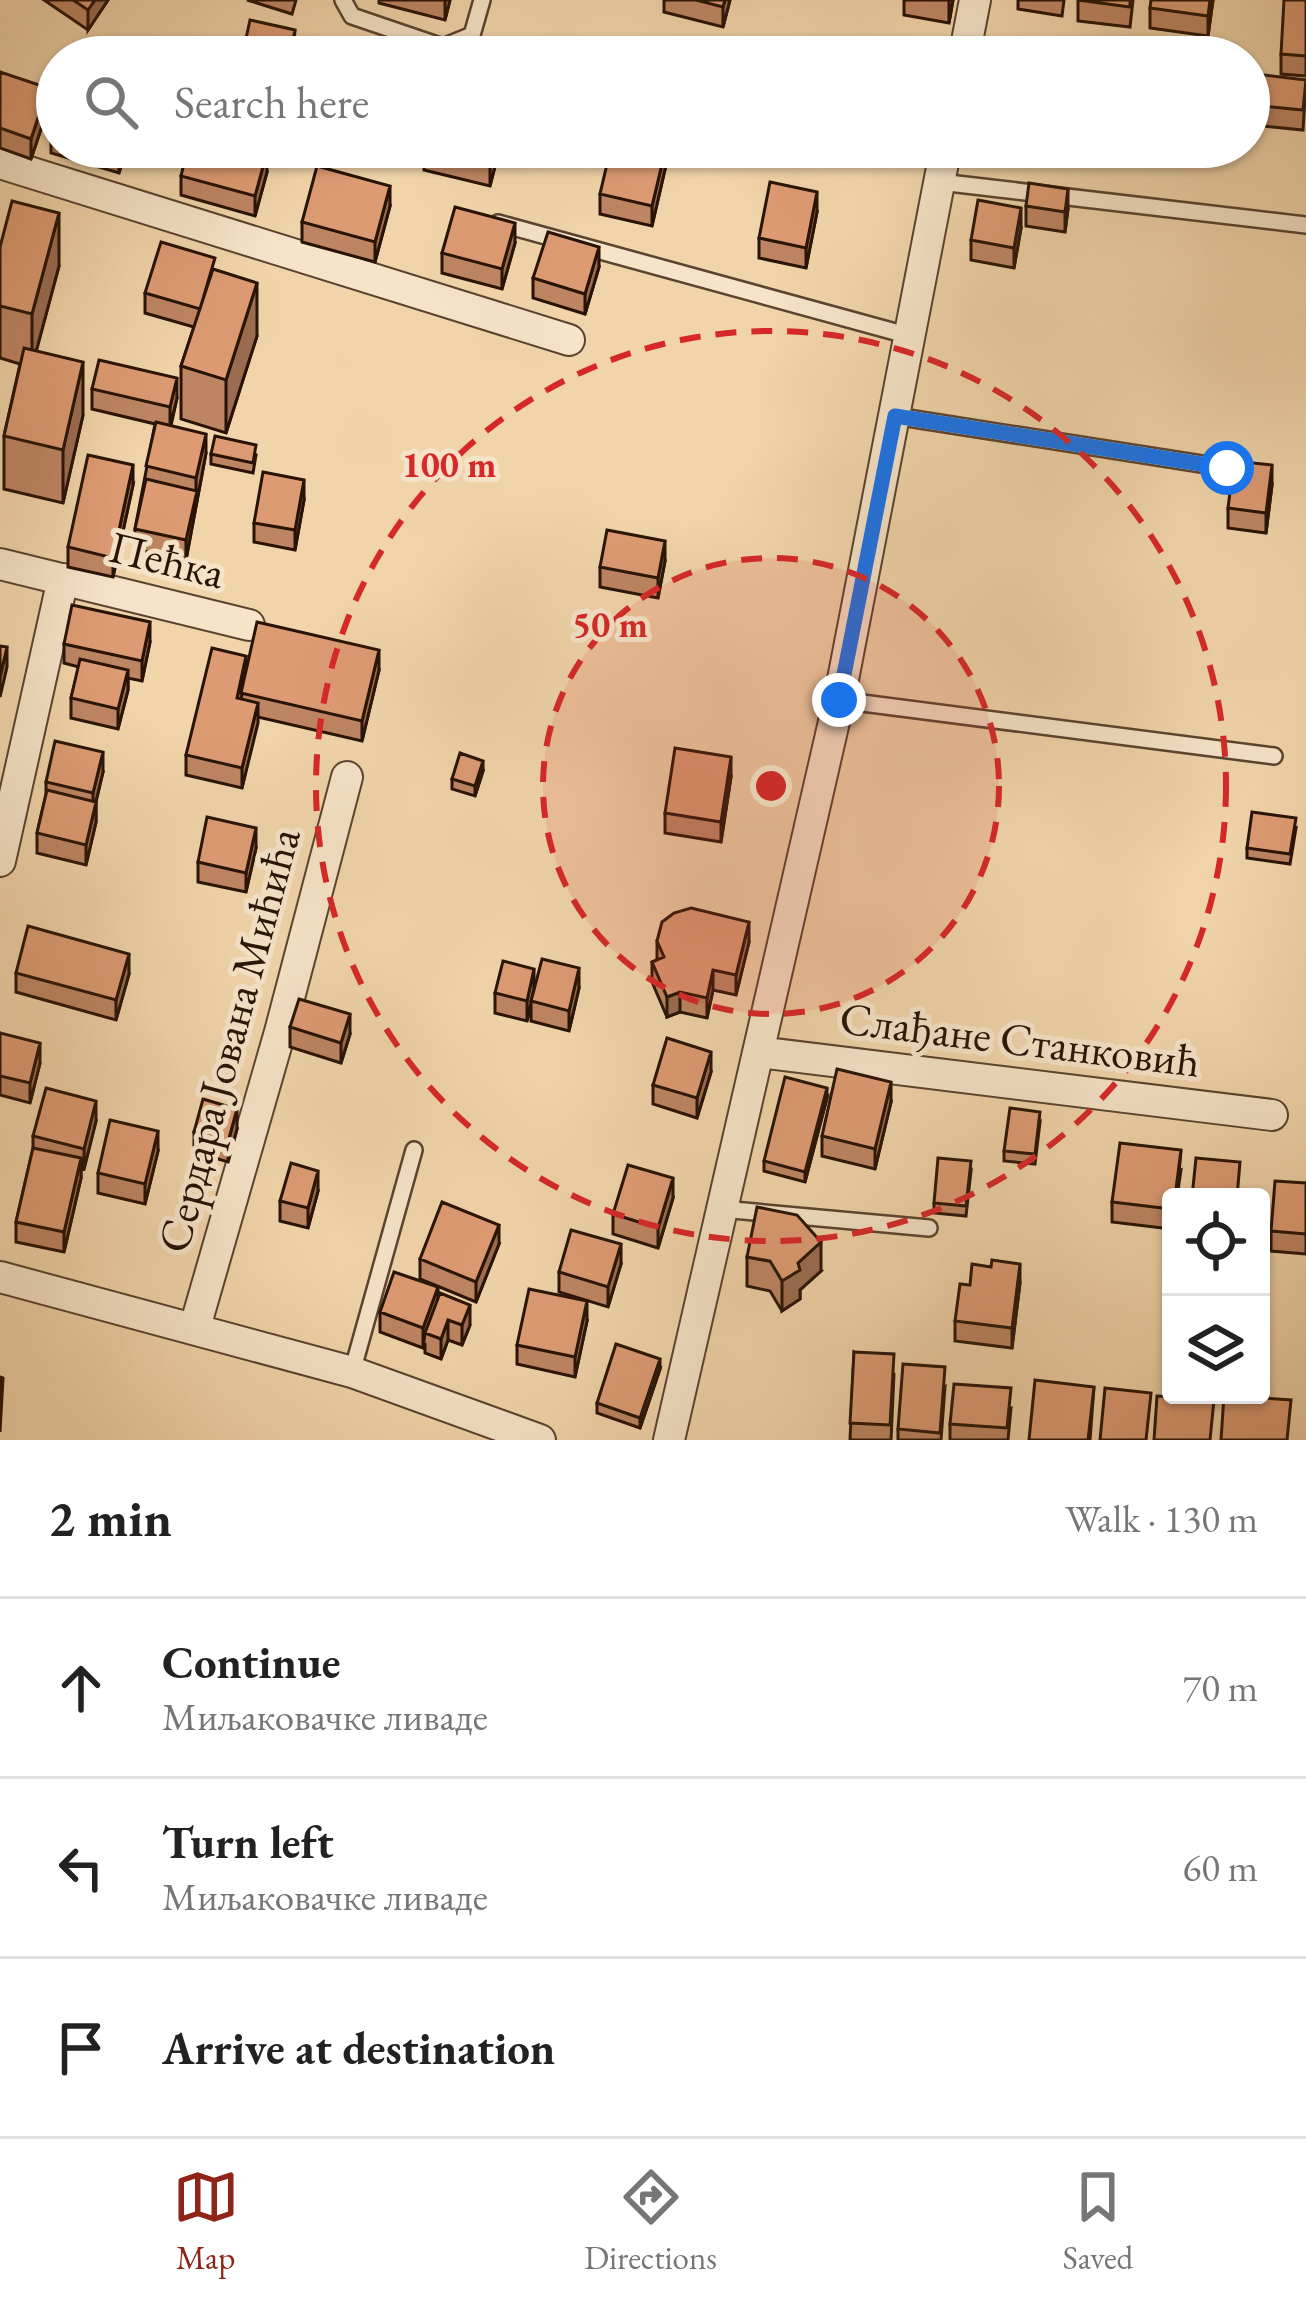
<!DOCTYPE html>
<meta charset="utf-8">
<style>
body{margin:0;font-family:"EB Garamond",serif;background:#f6f6f6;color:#222}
.controls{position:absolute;right:36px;bottom:36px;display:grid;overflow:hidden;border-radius:12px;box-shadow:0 3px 9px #0004}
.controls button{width:108px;height:108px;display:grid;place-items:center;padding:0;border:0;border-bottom:3px solid #e0e0e0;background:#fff;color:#222;font:60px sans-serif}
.stop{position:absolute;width:36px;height:36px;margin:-27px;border:9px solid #1a73e8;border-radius:50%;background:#fff}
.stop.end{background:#1a73e8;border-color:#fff;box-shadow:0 3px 12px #0008}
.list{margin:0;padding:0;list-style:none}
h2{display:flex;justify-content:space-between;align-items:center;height:156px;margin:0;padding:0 48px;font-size:51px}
h2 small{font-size:39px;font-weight:400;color:#767676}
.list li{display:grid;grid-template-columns:78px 1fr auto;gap:36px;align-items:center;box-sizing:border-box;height:180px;padding:0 48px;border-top:3px solid #e0e0e0}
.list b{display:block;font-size:45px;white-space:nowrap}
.list p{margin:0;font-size:39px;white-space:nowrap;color:#767676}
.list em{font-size:39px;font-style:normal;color:#767676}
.icon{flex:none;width:66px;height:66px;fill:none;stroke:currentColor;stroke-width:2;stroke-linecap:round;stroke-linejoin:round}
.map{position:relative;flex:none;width:1306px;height:1440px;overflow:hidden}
.search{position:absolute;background:#fff;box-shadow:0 3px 9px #0004;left:36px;right:36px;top:36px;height:132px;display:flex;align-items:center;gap:30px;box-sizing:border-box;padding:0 42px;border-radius:66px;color:#767676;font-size:45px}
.sheet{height:696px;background:#fff}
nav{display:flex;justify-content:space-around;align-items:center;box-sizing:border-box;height:168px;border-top:3px solid #e0e0e0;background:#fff;font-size:33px;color:#767676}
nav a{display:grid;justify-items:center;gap:6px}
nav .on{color:#8f2418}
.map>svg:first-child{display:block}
</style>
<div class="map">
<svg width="1306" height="1440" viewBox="0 0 1306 1440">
<rect width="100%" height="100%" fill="#f1d4aa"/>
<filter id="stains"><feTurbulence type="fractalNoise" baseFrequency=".00167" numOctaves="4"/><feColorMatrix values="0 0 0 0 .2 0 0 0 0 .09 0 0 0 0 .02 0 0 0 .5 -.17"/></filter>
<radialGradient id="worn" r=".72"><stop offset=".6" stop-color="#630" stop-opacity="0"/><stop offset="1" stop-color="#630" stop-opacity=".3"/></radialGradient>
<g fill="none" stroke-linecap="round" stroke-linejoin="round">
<defs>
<path id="service" d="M343 0 352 16 443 47 472 35 482 0
M940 182 1306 225
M498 223 910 336
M895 416 1227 468
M839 700 1274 756
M722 1209 929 1228
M352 1372 414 1150"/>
<path id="minor" d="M964 57 975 0
M0 163 569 340
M0 564 249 625
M0 861 63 579
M758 1052 1272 1115
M0 1277 352 1372 540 1440
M195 1327 280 1032 347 777
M669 1440 839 700 946 147"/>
</defs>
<use href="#service" stroke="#5a432f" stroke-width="20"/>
<use href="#minor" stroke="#5a432f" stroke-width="34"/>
<use href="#service" stroke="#f6e3c8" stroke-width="15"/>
<use href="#minor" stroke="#f6e3c8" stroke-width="30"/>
</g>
<path fill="#be8563" stroke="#281306" stroke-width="3" d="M44 0H108L88 30Z
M247 0H296L292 14Z
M379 0H450L445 20 379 3Z
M664 0H730L723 27 664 12Z
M904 0H953L949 23 904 15Z
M1018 0H1064L1062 16 1018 9Z
M1078 0H1133L1130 27 1078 21Z
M1213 0 1208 36 1150 28V8Z
M1306 0V76L1281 74V54Z
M0 72 48 108 31 159 0 148Z
M1306 80 1303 130 1253 125V105Z
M57 114V147H127L119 173 51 153V133Z
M424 147H500L490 186 424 170Z
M666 165 652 226 600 214V194Z
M267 172 255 216 181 195V176Z
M390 206 375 262 302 242V222Z
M1026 206 1068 209 1065 232 1026 226Z
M817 212 806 268 759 258V238Z
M1021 228 1014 268 971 260V240Z
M515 243 502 289 442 273V253Z
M0 247 59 266 36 351 83 415 63 503 4 489V436L20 364 0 358Z
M599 267 585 314 533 298V278Z
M215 270 257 336 226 433 181 419V366L194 327 145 313V293Z
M92 389 177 398 171 426 206 453 186 560 135 549V529L155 424 92 409Z
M211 454 256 455 253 473 211 464Z
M133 485 113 577 68 567V547Z
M1272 485 1266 533 1228 528V508Z
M304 500 295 550 254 542V523Z
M665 561 658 598 600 587V567Z
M150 642 142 681 128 678V690L118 729 71 718V698L79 667 64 663V644Z
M246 670H379L362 741 258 717 242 788 186 775V755Z
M483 771 475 796 452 789V779Z
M103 772 96 802V822L86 865 37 853V833L46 794V782Z
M731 777 721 842 665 833V813Z
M1296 828 1290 864 1247 858V848Z
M256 848 246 892 198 882V862Z
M657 941 749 942 736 995 713 990 707 1018 680 1012 667 1017 652 982V962L657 960Z
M16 973 129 974 116 1020 16 992Z
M579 988 569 1031 531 1021V1002L527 1021 495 1013V993L534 989Z
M290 1027 350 1034 341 1063 290 1047Z
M0 1033 40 1063 30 1103 0 1095Z
M711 1072 697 1118 653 1104V1085Z
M827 1098 805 1182 764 1171V1161Z
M891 1102 875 1169 822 1156V1136Z
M96 1121 84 1169 81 1168V1178L64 1252 16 1242V1222L33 1148V1136Z
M1040 1122 1035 1164 1004 1161V1151Z
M237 1129 228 1162 194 1152V1132Z
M158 1151 145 1204 98 1193V1173Z
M1181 1170 1177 1197H1171V1229L1112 1222V1202Z
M971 1171 966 1216 934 1213V1203Z
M1306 1183V1254L1271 1251V1231Z
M318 1191 308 1228 280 1221V1201Z
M673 1198 658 1248 613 1234V1214Z
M499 1244 476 1302 420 1279V1259Z
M747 1257 821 1271 800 1290V1299L782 1311 770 1291 747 1286Z
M621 1264 608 1307 559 1292V1272Z
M1020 1283 1012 1348 955 1341V1321L970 1285Z
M438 1300 470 1325 462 1345 448 1340 441 1359 425 1353V1343L423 1348 380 1332V1312Z
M587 1321 575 1377 517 1364V1345Z
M854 1352 894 1374 891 1440H850Z
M660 1369 640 1428 597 1413V1403Z
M945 1387 941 1440H898V1429Z
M1011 1408 1008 1440H950V1424Z"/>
<path fill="#9b6c50" stroke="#281306" stroke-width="3" d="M95 0H108L88 30V10Z
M445 0H450L445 20Z
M725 0H730L723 27V7Z
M949 0H953L949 23Z
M1210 0H1213L1208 36V16Z
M295 30 293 57H289Z
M48 88V108L31 159V139Z
M121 147H127L119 173V153Z
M495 147H500L490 186V166Z
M666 147V165L652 226V206Z
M267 152V172L255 216V196Z
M390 186V206L375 262V242Z
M1068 189V209L1065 232V212Z
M817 192V212L806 268V248Z
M1021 208V228L1014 268V248Z
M59 213V266L32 367V314Z
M515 223V243L502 289V269Z
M599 247V267L585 314V294Z
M257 283V336L226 433V380Z
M83 362V415L63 503V450Z
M177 378V398L170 427V407Z
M206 434V453L186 560V540L196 493V478Z
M133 465V485L113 577V558Z
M1272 465V485L1266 533V513Z
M304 480V500L295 550V530Z
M665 541V561L658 598V578Z
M150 622V642L142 681V661Z
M7 647V667L0 697V677Z
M379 650V670L362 741V721Z
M246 656V676L241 699 237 698Z
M128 670V690L118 729V709Z
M258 703V723L242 788V768Z
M103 752V772L93 813V793Z
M731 757V777L721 842V822Z
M483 761V771L475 796V786Z
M96 802V822L86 865V845Z
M256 828V848L246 892V873Z
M749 922V942L736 995V975Z
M129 954V974L116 1020V1000Z
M579 968V988L569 1031V1011Z
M534 969V989L527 1021V1001Z
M713 970V990L707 1018V998Z
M680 992V1012L667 1017V997Z
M350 1014V1034L341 1063V1043Z
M40 1043V1063L30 1103V1083Z
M711 1052V1072L697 1118V1098Z
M891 1082V1102L875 1169V1149Z
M827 1088V1098L805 1182V1172Z
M96 1101V1121L84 1169V1149Z
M237 1109V1129L228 1162V1142Z
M158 1131V1151L145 1204V1184Z
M1181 1150 1177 1197H1175Z
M81 1158V1178L64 1252V1232Z
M318 1171V1191L308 1228V1208Z
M673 1178V1198L658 1248V1228Z
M499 1225V1244L476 1302V1282Z
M821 1242V1271L800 1290V1299L782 1311V1281L798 1263Z
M621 1244V1264L608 1307V1287Z
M1020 1264V1283L1012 1348V1328Z
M438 1287V1307L425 1333 423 1348V1328Z
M587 1301V1321L575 1377V1357Z
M470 1305V1325L462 1345V1325Z
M448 1320V1340L441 1359V1339Z
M660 1359V1369L640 1428V1418Z
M1094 1387 1090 1440H1088Z"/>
<path fill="#dd9b73" stroke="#281306" stroke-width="3" d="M73 0H95L88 10Z
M696 0H725L723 7Z
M1078 0H1130V7Z
M1151 0H1210L1208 16 1150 8Z
M1284 0H1306V56L1281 54Z
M250 20 295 30 289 57H242Z
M0 72 48 88 31 139 0 128Z
M1256 74 1306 80 1303 110 1253 105Z
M57 114V135L51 133Z
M98 147H121L119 153Z
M188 147H249L267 152 255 196 181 176Z
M424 147H495L490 166 424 150Z
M611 147H666L652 206 600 194Z
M317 166 390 186 375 242 302 222Z
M770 182 817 192 806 248 759 238Z
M1029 183 1068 189 1065 212 1026 206Z
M978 200 1021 208 1014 248 971 240Z
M12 201 59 213 32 314 0 306V247Z
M455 207 515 223 502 269 442 253Z
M548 232 599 247 585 294 533 278Z
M161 242 215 258 200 309 145 293Z
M213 269 257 283 226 380 181 366Z
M24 348 83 362 63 450 4 436Z
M99 360 177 378 170 407 92 389Z
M156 422 206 434 196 478 146 466Z
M215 436 256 445 253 463 211 454Z
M88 455 133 465 113 558 68 547Z
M1234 461 1272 465 1266 513 1228 508Z
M263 472 304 480 295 530 254 523Z
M146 479 197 491 186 540 135 529Z
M607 530 665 541 658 578 600 567Z
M72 605 150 622 142 661 64 644Z
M257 622 379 650 362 721 241 693Z
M0 646 7 647 0 677Z
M212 648 246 656 237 698 258 703 242 768 186 755Z
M80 659 128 670 118 709 71 698Z
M55 741 103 752 93 793 46 782Z
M675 748 731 757 721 822 665 813Z
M460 753 483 761 475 786 452 779Z
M47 790 96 802 86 845 37 833Z
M1252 812 1296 818 1290 854 1247 848Z
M207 817 256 828 246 873 198 862Z
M691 908 749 922 736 975 713 970 707 998 680 992 667 997 652 962 664 957 657 941 662 922 674 913Z
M28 926 129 954 116 1000 16 973Z
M542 959 579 968 569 1011 531 1001Z
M503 961 534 969 527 1001 495 993Z
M299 999 350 1014 341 1043 290 1027Z
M0 1033 40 1043 30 1083 0 1076Z
M667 1038 711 1052 697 1098 653 1085Z
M837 1069 891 1082 875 1149 822 1136Z
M785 1077 827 1088 805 1172 764 1161Z
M46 1088 96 1101 84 1149 33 1136Z
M203 1099 237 1109 228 1142 194 1132Z
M1010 1108 1040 1112 1035 1154 1004 1151Z
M110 1120 158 1131 145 1184 98 1173Z
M1120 1143 1181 1150 1175 1197H1171V1209L1112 1202Z
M33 1148 81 1158 64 1232 16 1222Z
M938 1158 971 1161 966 1206 934 1203Z
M1196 1158 1240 1162 1237 1197H1192Z
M291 1163 318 1171 308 1208 280 1201Z
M628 1165 673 1178 658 1228 613 1214Z
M1275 1181 1306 1183V1234L1271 1231Z
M442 1202 499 1225 476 1282 420 1259Z
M757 1207 797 1215 821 1242 798 1263 800 1270 782 1281 770 1261 747 1257Z
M571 1230 621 1244 608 1287 559 1272Z
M992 1260 1020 1264 1012 1328 955 1321 960 1284 970 1285 972 1264 991 1267Z
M394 1272 438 1287 423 1328 380 1312Z
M529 1289 587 1301 575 1357 517 1345Z
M440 1293 470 1305 462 1325 448 1320 441 1339 425 1333Z
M616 1344 660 1359 640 1418 597 1403Z
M854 1352 894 1354 890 1425 850 1423Z
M903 1364 945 1367 940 1433 898 1429Z
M0 1377 3 1378 0 1432Z
M1035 1380 1094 1387 1088 1440H1029Z
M954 1384 1011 1388 1007 1428 950 1424Z
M1105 1388 1151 1393 1146 1440H1100Z
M1224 1395 1291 1400 1287 1440H1221Z
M1157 1396 1214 1400 1210 1440H1154Z"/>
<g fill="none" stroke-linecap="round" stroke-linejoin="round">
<path stroke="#1a73e8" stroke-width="15" d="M839 700 895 416 1227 468"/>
</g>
<circle cx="771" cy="786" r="228" fill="#d62828" fill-opacity=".12"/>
<g fill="none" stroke="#d62828" stroke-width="6" stroke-dasharray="21 15">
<circle cx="771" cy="786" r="228"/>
<circle cx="771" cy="786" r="455"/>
</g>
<g text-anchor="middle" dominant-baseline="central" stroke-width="10" stroke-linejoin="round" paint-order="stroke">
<g font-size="45" fill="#281306" stroke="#f6e3c8">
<text transform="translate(167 559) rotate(14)">Пећка</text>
<text transform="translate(1020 1039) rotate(7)">Слађане Станковић</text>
<text transform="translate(228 1040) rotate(-75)">Сердара Јована Мићића</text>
</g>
</g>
<circle cx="771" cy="786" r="18" fill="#d62828" stroke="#f6e3c8" stroke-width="6"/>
<g font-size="36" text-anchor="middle" font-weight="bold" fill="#d62828" stroke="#f6e3c8" stroke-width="10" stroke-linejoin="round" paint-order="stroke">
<text x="449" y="477">100 m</text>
<text x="610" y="637">50 m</text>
</g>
<rect width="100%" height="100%" filter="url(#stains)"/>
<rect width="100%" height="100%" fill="url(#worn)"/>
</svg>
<div class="controls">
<button><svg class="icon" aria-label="locate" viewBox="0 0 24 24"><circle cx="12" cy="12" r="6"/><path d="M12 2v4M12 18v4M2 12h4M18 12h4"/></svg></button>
<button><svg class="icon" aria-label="layers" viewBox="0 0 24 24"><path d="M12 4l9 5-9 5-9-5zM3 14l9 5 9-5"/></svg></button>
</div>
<div class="stop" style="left:1227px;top:468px"></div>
<div class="stop end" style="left:839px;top:700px"></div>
<div class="search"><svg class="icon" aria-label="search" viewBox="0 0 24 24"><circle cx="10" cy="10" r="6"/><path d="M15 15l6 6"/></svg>Search here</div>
</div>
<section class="sheet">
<h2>2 min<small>Walk · 130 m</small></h2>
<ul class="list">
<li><svg class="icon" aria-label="ahead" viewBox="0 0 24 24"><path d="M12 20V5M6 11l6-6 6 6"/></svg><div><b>Continue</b><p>Миљаковачке ливаде</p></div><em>70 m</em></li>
<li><svg class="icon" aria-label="left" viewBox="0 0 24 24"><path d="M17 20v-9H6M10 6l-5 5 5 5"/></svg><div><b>Turn left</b><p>Миљаковачке ливаде</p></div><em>60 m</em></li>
<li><svg class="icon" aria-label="arrive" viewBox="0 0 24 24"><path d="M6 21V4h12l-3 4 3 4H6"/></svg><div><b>Arrive at destination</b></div></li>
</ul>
</section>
<nav>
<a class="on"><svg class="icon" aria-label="map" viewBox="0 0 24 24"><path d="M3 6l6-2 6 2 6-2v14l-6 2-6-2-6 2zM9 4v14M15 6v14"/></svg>Map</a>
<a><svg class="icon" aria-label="directions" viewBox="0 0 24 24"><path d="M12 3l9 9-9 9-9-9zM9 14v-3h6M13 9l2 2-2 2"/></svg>Directions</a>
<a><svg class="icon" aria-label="saved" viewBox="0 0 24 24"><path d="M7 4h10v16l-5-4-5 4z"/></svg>Saved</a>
</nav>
